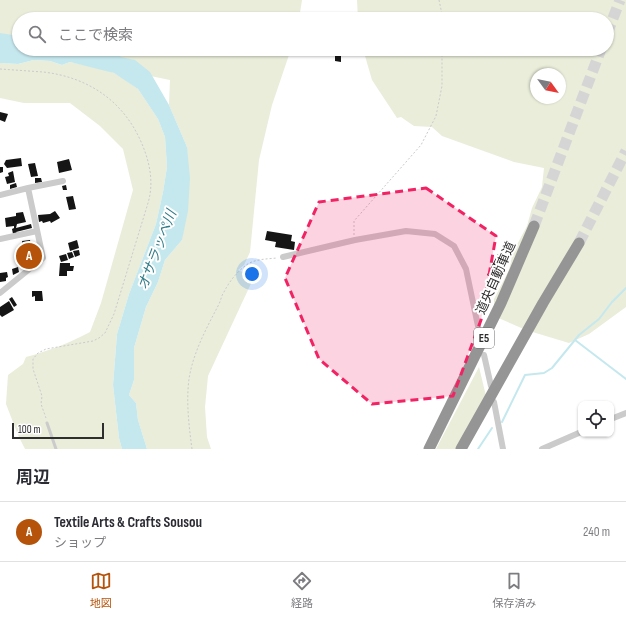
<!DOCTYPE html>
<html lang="ja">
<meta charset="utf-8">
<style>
body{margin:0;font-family:"Sofia Sans Condensed","Noto Sans JP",sans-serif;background:#f2f2f3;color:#2b2b33}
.controls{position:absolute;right:12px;bottom:12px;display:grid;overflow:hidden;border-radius:8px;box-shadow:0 1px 3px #0004}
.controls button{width:36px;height:36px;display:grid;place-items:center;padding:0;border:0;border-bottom:1px solid #e1e1e2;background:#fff;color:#2b2b33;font:20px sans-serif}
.compass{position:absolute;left:530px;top:68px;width:36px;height:36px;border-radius:50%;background:#fff;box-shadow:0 1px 3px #0004;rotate:123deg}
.scale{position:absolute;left:12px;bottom:10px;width:92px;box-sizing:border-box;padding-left:4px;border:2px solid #2e2e2e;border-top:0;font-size:11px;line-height:14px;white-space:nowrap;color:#2e2e2e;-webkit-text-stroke:3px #fff;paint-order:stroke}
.you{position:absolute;left:252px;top:274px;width:14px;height:14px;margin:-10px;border:3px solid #fff;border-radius:50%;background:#1a73e8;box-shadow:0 0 0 6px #1a73e833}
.badge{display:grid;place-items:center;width:26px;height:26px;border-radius:50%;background:#b45309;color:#fff;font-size:13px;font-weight:700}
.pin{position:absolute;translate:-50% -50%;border:2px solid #fff;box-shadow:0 1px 4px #0006}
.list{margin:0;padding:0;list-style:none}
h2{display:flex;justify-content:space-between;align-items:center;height:52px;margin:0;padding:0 16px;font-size:17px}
h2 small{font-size:13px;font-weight:400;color:#7c7c81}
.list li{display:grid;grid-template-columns:26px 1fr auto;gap:12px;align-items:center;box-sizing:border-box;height:60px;padding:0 16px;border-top:1px solid #e1e1e2}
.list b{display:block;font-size:15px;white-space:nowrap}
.list p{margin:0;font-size:13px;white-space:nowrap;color:#7c7c81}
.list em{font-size:13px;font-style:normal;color:#7c7c81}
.icon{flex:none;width:22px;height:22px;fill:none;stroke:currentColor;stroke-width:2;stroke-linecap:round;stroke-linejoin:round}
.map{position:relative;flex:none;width:626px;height:449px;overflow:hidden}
.search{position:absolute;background:#fff;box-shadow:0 1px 3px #0004;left:12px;right:12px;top:12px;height:44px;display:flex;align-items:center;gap:10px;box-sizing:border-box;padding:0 14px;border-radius:22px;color:#7c7c81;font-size:15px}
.sheet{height:112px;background:#fff}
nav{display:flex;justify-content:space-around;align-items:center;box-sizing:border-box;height:56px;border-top:1px solid #e1e1e2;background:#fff;font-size:11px;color:#7c7c81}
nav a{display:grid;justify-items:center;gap:2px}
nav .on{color:#b45309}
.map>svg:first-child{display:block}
</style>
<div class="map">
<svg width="626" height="449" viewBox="0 0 626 449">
<rect width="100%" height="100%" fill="#fff"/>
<path fill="#e9edda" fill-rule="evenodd" d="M0 0H302L299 19H19V49H291L272 105 259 160 250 252 244 265 238 270 254 277 208 376 205 407 207 437 211 449H147L138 420 136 403 129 395 134 380V348L146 307 158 282 165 260 182 240 187 147 169 105 170 80 0 45Z
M357 0H626V307L589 334 569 343 526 330 494 316V299L509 270 513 252 527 226 532 208 542 187 544 168 514 162 442 136 432 127 414 126 401 117 397 118 372 80 363 49H607V19H358ZM536 74H560V98H536Z
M34 60 50 61 62 65 70 62 103 69 114 73 124 79 138 89 158 119 165 137 167 167 163 192 156 224 129 294 117 334 113 385 119 438 122 449H25L18 435 6 404 8 375 23 364 26 357C49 351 69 343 90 332L101 303 133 190 123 149 100 126 70 103H24L0 98V63L18 64Z
M479 367 486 396 456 449H436Z"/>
<path fill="#c5e8ee" d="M0 33 19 36V49H106L121 57 135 60 150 72 169 105 187 147 190 178 188 211 182 240 165 260 158 282 146 307 134 348V380L129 395 136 403 138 420 147 449H122L119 438 113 385 117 334 129 294 156 224 163 192 167 167 165 137 158 119 138 89 114 73 70 62 62 65 50 61 34 60 18 64 0 63Z"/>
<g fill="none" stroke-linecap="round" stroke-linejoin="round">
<path stroke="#c5e8ee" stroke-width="2" d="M575 340 626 379
M502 422 525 375 544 373 552 368 579 335 599 319 612 302 626 288
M478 449 492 428"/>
</g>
<path fill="#151515" d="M335 53H341V62L335 61Z
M0 112 8 114 5 122 0 120Z
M21 158 22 166 7 168 4 164 6 160Z
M69 159 72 170 59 173 57 162Z
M35 163 38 176 31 177 28 164Z
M0 167H3V172L0 173Z
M13 171 15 182 7 184 5 177 9 176 8 173Z
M35 178H41L42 182 35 183Z
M16 183 17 187 10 189V185Z
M66 185 67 190H63L62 186Z
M73 196 76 209 69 210 66 197Z
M55 211 60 218 51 223 50 221 43 223 42 221 39 222 38 215 50 214Z
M23 212 26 222 17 224 16 228 31 224 32 228 16 232 17 233 13 234 12 229 14 228V226L6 227 5 218 16 216V213Z
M267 231 292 235 291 241 295 242 294 250 275 247 276 242 265 240Z
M30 240 33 257 25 259 22 241Z
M77 240 79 248 70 251 68 243Z
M79 250 80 255 75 257 73 251Z
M72 252 74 257 69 259 67 253Z
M66 254 68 260 61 262 59 256Z
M498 254 505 258 495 279 487 275Z
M60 263H70V266H74L73 271H67V276H59Z
M18 267 19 272 13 275 12 269Z
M7 272 8 277 6 278V281L0 282V273Z
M32 291H42L43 301H35V296L32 297Z
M12 297 17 305 14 307 9 299Z
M9 301 14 310 2 317 0 315V307Z"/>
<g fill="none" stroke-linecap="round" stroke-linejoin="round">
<path stroke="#d5d5d5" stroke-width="11" stroke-dasharray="11 5.5" stroke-linecap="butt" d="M607 34 620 0
M534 226 601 49
M579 243 626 151"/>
<path stroke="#cbcbcb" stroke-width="1" stroke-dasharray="2 2" stroke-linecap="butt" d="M439 0 443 19
M0 69C14 70 29 71 43 72 88 77 124 101 142 144 150 163 154 183 148 203L114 314 105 333 99 338 93 341 46 349 38 353 33 359V369L42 396 41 404 46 418
M354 235V221L421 145 436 116 442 86V49
M192 449C189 426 186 403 189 379 193 353 206 329 218 306 221 301 221 296 224 292 229 282 236 273 245 266 253 259 267 259 277 258"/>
<path stroke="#cbcbcb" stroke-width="3" d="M47 423 56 449"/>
<path stroke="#cbcbcb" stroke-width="6" d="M0 195 28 188 63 181
M0 239 37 231
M283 257 355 240 406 231 435 234 454 246 466 269 479 331
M0 293 43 258 28 188
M484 355 491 386
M494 402 503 449
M611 419 626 413
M542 449 581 432"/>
<path stroke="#959595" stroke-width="11" d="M429 449 501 303 534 226
M461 449 543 303 579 243"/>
</g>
<path fill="#f22364" fill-opacity="0.2" stroke="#f22364" stroke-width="3" stroke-dasharray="8 5" stroke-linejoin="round" d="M426 188 496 236 481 320 453 396 372 404 319 359 285 278 319 202Z"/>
<g text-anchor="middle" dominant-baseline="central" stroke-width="4" stroke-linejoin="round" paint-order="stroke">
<rect fill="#fff" stroke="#6d6d6d" stroke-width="1" x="474" y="328" width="20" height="20" rx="3"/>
<g font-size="12" font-weight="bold" fill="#2e2e2e">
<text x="484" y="338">E5</text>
</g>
<g font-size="13" fill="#2e2e2e" stroke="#fff">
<text transform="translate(496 278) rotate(-66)">道央自動車道</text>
</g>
<g font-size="14" font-style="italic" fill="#327c89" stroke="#fff">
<text transform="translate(157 250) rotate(-69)">オサラッペ川</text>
</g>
</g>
</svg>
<div class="controls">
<button><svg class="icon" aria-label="locate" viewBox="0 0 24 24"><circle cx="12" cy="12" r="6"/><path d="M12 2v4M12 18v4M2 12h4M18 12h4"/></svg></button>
</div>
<svg class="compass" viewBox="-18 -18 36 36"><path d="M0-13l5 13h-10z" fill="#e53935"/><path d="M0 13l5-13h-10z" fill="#7c7c81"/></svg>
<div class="scale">100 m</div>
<div class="you"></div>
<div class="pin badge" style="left:29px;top:256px">A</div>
<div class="search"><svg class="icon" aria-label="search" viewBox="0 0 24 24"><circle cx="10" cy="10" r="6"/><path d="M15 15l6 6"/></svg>ここで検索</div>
</div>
<section class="sheet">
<h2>周辺<small></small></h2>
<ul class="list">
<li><span class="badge">A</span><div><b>Textile Arts &amp; Crafts Sousou</b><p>ショップ</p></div><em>240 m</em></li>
</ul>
</section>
<nav>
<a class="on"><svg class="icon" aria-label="map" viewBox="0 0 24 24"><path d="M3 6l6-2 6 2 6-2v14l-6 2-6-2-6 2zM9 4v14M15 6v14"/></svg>地図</a>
<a><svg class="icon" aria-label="directions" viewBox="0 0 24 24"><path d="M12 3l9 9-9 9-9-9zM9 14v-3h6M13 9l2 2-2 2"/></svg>経路</a>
<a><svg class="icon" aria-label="saved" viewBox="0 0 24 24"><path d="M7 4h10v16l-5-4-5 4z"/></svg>保存済み</a>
</nav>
